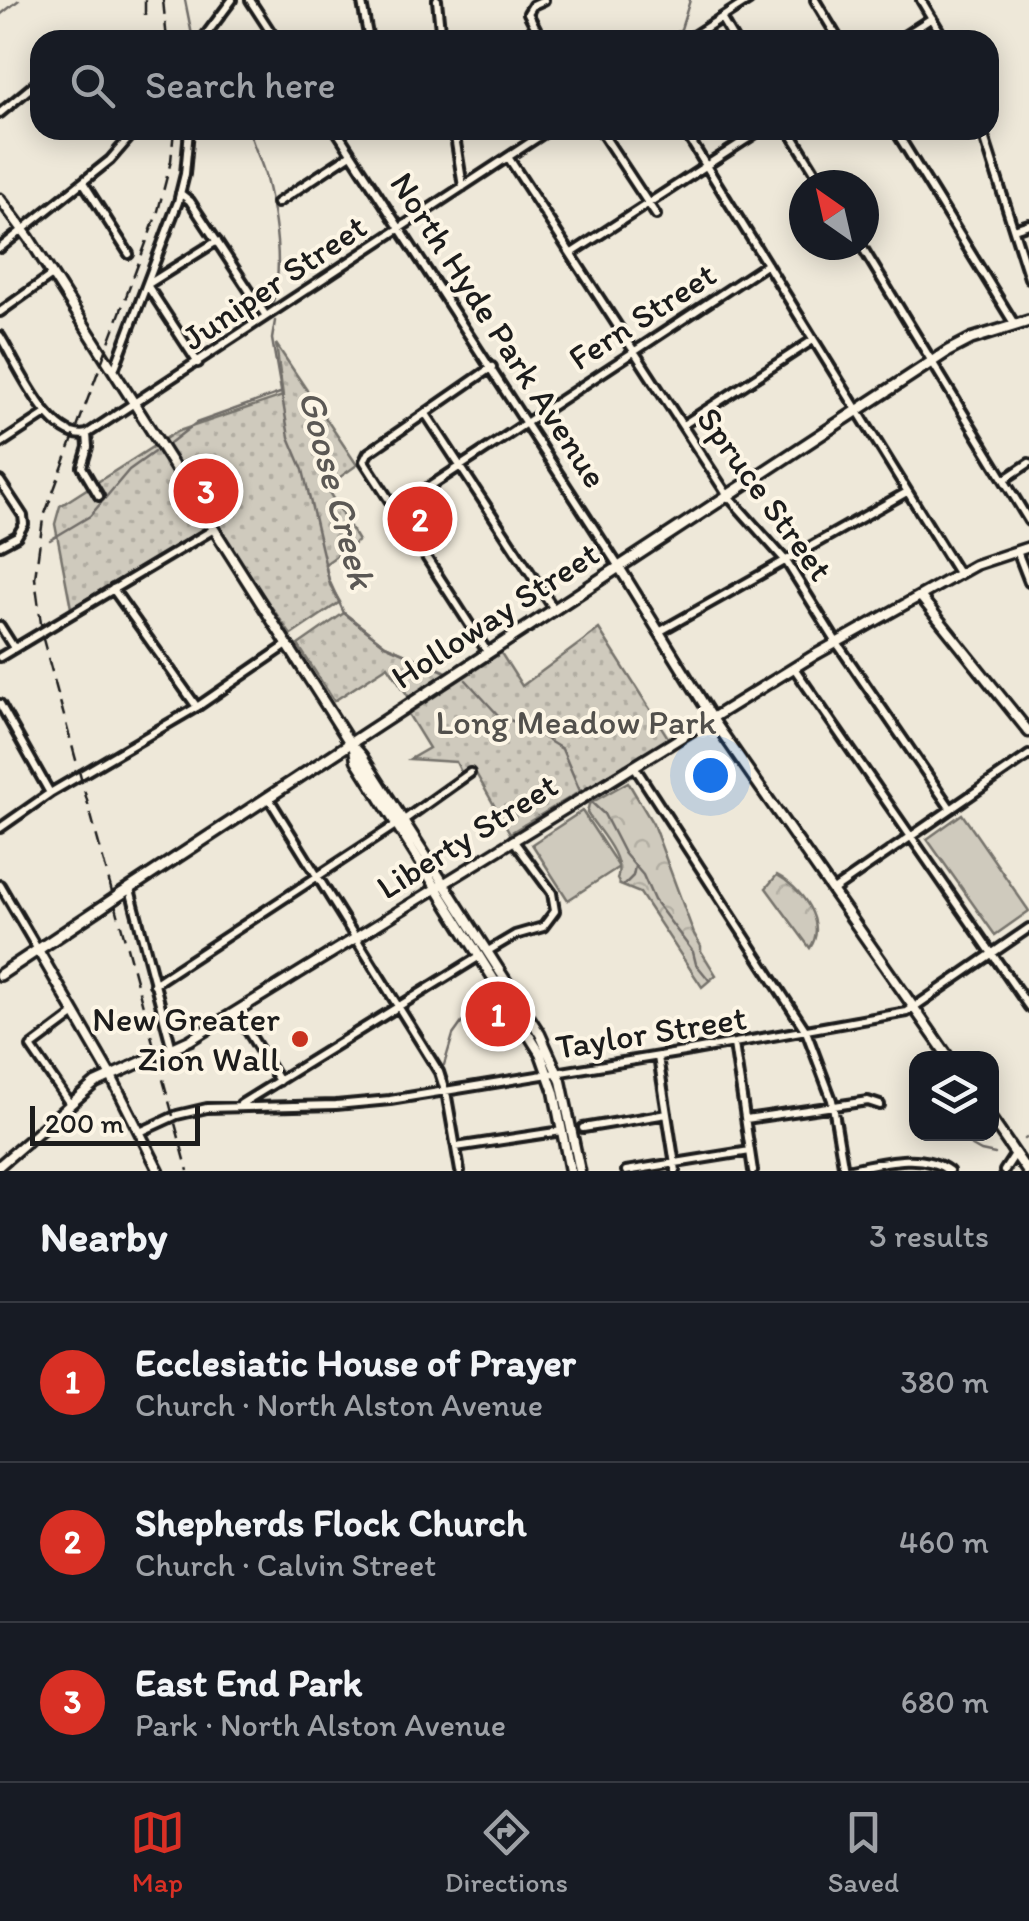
<!DOCTYPE html>
<meta charset="utf-8">
<style>
body{margin:0;font-family:Itim,sans-serif;background:#20242c;color:#f1f3f6}
.controls{position:absolute;right:30px;bottom:30px;display:grid;overflow:hidden;border-radius:20px;box-shadow:0 5px 25px #0003}
.controls button{width:90px;height:90px;display:grid;place-items:center;padding:0;border:0;border-bottom:2px solid #363941;background:#171b24;color:#f1f3f6;font:50px sans-serif}
.compass{position:absolute;left:789px;top:170px;width:90px;height:90px;border-radius:50%;background:#171b24;box-shadow:0 5px 25px #0003;rotate:326deg}
.scale{position:absolute;left:30px;bottom:25px;width:170px;box-sizing:border-box;padding-left:10px;border:5px solid #1c1c1c;border-top:0;font-size:28px;line-height:35px;white-space:nowrap;color:#1c1c1c;-webkit-text-stroke:8px #fcf5e5;paint-order:stroke}
.you{position:absolute;left:710px;top:775px;width:35px;height:35px;margin:-25px;border:8px solid #fff;border-radius:50%;background:#1a73e8;box-shadow:0 0 0 15px #1a73e833}
.badge{display:grid;place-items:center;width:65px;height:65px;border-radius:50%;background:#d93025;color:#fff;font-size:32px;font-weight:700}
.pin{position:absolute;translate:-50% -50%;border:5px solid #fff;box-shadow:0 2px 10px #0006}
.list{margin:0;padding:0;list-style:none}
h2{display:flex;justify-content:space-between;align-items:center;height:130px;margin:0;padding:0 40px;font-size:42px}
h2 small{font-size:32px;font-weight:400;color:#9ea1a6}
.list li{display:grid;grid-template-columns:65px 1fr auto;gap:30px;align-items:center;box-sizing:border-box;height:160px;padding:0 40px;border-top:2px solid #363941}
.list b{display:block;font-size:38px;white-space:nowrap}
.list p{margin:0;font-size:32px;white-space:nowrap;color:#9ea1a6}
.list em{font-size:32px;font-style:normal;color:#9ea1a6}
.icon{flex:none;width:55px;height:55px;fill:none;stroke:currentColor;stroke-width:2;stroke-linecap:round;stroke-linejoin:round}
.map{position:relative;flex:none;width:1029px;height:1171px;overflow:hidden}
.search{position:absolute;background:#171b24;box-shadow:0 5px 25px #0003;left:30px;right:30px;top:30px;height:110px;display:flex;align-items:center;gap:25px;box-sizing:border-box;padding:0 35px;border-radius:30px;color:#9ea1a6;font-size:38px}
.sheet{height:610px;background:#171b24}
nav{display:flex;justify-content:space-around;align-items:center;box-sizing:border-box;height:140px;border-top:2px solid #363941;background:#171b24;font-size:28px;color:#9ea1a6}
nav a{display:grid;justify-items:center;gap:5px}
nav .on{color:#d93025}
.map>svg:first-child{display:block}
</style>
<div class="map">
<svg width="1029" height="1171" viewBox="0 0 1029 1171">
<defs>
<pattern id="forest-crowns" width="20" height="18" patternUnits="userSpaceOnUse" patternTransform="scale(2.5)"><rect width="20" height="18" fill="#cfcabd"/><path d="M2 6a3 3 0 1 1 6 0M12 15a3 3 0 1 1 6 0" fill="none" stroke="#b1ada2"/></pattern>
<pattern id="park-dots" width="8" height="8" patternUnits="userSpaceOnUse" patternTransform="scale(2.5)"><rect width="8" height="8" fill="#cfcabd"/><path d="M2 2h.1M6 6h.1" fill="none" stroke="#b1ada2" stroke-width="1.8" stroke-linecap="round"/></pattern>
</defs>
<rect width="100%" height="100%" fill="#eee8d9"/>
<filter id="ink" filterUnits="userSpaceOnUse"><feTurbulence type="fractalNoise" baseFrequency=".01" numOctaves="2"/><feDisplacementMap in="SourceGraphic" scale="20" xChannelSelector="R" yChannelSelector="G"/><feConvolveMatrix kernelMatrix="1 2 1 2 8 2 1 2 1" color-interpolation-filters="sRGB"/></filter>
<g filter="url(#ink)">
<path fill="#cfcabd" stroke="#76736c" stroke-width="2.5" d="M582 811 619 867 568 900 532 844Z
M962 814 1029 911 995 935 927 839Z"/>
<path fill="url(#forest-crowns)" stroke="#76736c" stroke-width="2.5" d="M628 782 653 824 694 934 701 946V951L716 975 702 987 640 893 620 885 617 879C625 857 599 832 587 813L589 804Z
M777 875C800 887 828 922 810 948L766 888Z"/>
<path fill="url(#park-dots)" stroke="#76736c" stroke-width="2.5" d="M276 344 357 465 326 487 358 541 325 564 330 585 340 602 291 635 213 523 71 608 55 524 60 506 176 432 283 396Z
M344 613 385 645 449 673 410 699 388 666 334 701 298 645Z
M599 629 669 739 510 833 474 770 462 774 456 762 410 759 429 748 408 714 501 653 522 686Z"/>
<g fill="none" stroke-linecap="round" stroke-linejoin="round">
<path stroke="#6f6c67" stroke-width="2.5" d="M185 0 193 40
M0 15 19 0
M669 40 681 29 690 0
M249 130C253 146 261 160 265 175 275 214 284 263 273 302
M275 321 272 339 289 437 303 470 329 580 344 613 385 645 444 671
M170 443 196 423 280 393
M50 540 90 516 129 470 154 452
M466 680 499 716 523 725 562 749 580 791
M591 802 604 814 624 853 643 875 654 900 693 952 696 964 709 980
M624 885 633 876 635 866
M444 1065 453 1035 468 1014 476 1015 494 999
M912 1103 916 1108
M951 1134 981 1151 995 1154
M1025 1139 1029 1136"/>
<defs>
<path id="street" d="M250 0 276 40
M437 0 441 40
M815 0 839 40
M921 0 945 40
M362 3 369 40
M721 18 734 40
M202 40 232 0
M403 40 441 38
M542 40 528 13 533 5 544 0
M687 40 749 0
M898 40 932 18
M0 113 40 80
M336 130 619 567
M454 130 463 187
M600 130 656 215
M684 130 958 573
M789 130 823 185
M895 130 1015 325
M982 130 1029 278
M508 157 728 496 786 561 837 643 951 809
M83 182 129 254
M180 193 190 201 266 316
M277 203 351 154
M1014 229 1029 224
M861 245 1029 521
M0 248 110 160 136 130
M572 253 761 130
M150 283 217 241
M147 285 198 363
M0 312 52 275
M0 336C17 363 50 443 87 434L549 130
M114 370 178 202 185 174 189 130
M426 414 554 609
M683 425 813 340
M87 434 88 447 82 467 99 496
M0 444 47 413
M1005 479 1029 463
M0 481 23 516 24 524 17 536 0 545
M394 510 767 264
M1017 551 1029 582
M113 589 197 707
M0 626 14 648
M659 632 907 492
M488 653 364 461 368 453 492 367
M0 657 214 529
M794 668 1029 1007
M0 704 50 793
M634 766 806 1031 832 1100 844 1171
M268 797 439 1072 447 1097 460 1171
M404 820 470 773
M0 828 50 793 197 707 287 645
M0 885 38 950
M130 889 172 1049
M832 891 1029 755
M488 951 515 935 543 927 555 911 552 893 513 840
M154 984 397 824
M236 1012 279 1081
M734 1044 753 1171
M658 1057 676 1171
M70 1104 31 1047 75 1014
M241 1104 480 956
M746 1119 868 1101 880 1105
M583 1128 667 1114
M140 1132 177 1115 207 1108 336 1105 390 1100 684 1052 907 1012 1029 928
M456 1147 562 1131
M626 1171 750 1151
M841 1171C874 1165 920 1149 949 1171
M1004 1171 1015 1154"/>
<path id="secondary" d="M0 199 29 238 348 740 362 756 540 1034 561 1081 580 1171
M619 567 716 724 949 1058
M920 596 1029 732
M354 749 356 760 540 1053 554 1092 570 1171
M38 950 111 1076 159 1171
M992 1120 1027 1171
M0 1165 95 1083 190 1040 813 656 975 565 1029 547"/>
<path id="primary" d="M121 894 948 351 971 339 1029 321
M0 975 99 909"/>
</defs>
<use href="#street" stroke="#1c1c1c" stroke-width="14"/>
<use href="#secondary" stroke="#1c1c1c" stroke-width="15"/>
<use href="#primary" stroke="#1c1c1c" stroke-width="16"/>
<use href="#street" stroke="#fcf5e5" stroke-width="6"/>
<use href="#secondary" stroke="#fcf5e5" stroke-width="8"/>
<use href="#primary" stroke="#fcf5e5" stroke-width="9"/>
<path stroke="#1c1c1c" stroke-width="2.5" stroke-dasharray="15 8" stroke-linecap="butt" d="M145 0V23
M163 0 167 40
M174 130 171 161 158 211 43 519 35 578 43 639 188 1171"/>
<defs>
<path id="primary-bridge" d="M99 909 121 894"/>
</defs>
<use href="#primary-bridge" stroke="#1c1c1c" stroke-width="16" stroke-linecap="butt"/>
<use href="#primary-bridge" stroke="#fcf5e5" stroke-width="9"/>
</g>
</g>
<circle fill="#c8321e" stroke="#fcf5e5" stroke-width="4" cx="300" cy="1039" r="10"/>
<g text-anchor="middle" dominant-baseline="central" stroke-width="8" stroke-linejoin="round" paint-order="stroke">
<g font-size="35" fill="#1c1c1c" stroke="#fcf5e5">
<text transform="translate(274 282) rotate(-34)">Juniper Street</text>
<text transform="translate(642 316) rotate(-33)">Fern Street</text>
<text transform="translate(499 330) rotate(57)">North Hyde Park Avenue</text>
<text transform="translate(765 494) rotate(54)">Spruce Street</text>
<text transform="translate(495 615) rotate(-33)">Holloway Street</text>
<text transform="translate(467 836) rotate(-32)">Liberty Street</text>
<text transform="translate(651 1032) rotate(-9)">Taylor Street</text>
</g>
<g font-size="35" fill="#52504c" stroke="#fcf5e5">
<text x="576" y="722">Long Meadow Park</text>
</g>
<g font-size="35" fill="#1c1c1c" stroke="#fcf5e5" text-anchor="end">
<text x="280" y="1019">New Greater<tspan x="280" dy="40">Zion Wall</tspan></text>
</g>
<g font-size="38" font-style="italic" fill="#5b5854" stroke="#fcf5e5">
<text transform="translate(337 489) rotate(75)">Goose Creek</text>
</g>
</g>
</svg>
<div class="controls">
<button><svg class="icon" aria-label="layers" viewBox="0 0 24 24"><path d="M12 4l9 5-9 5-9-5zM3 14l9 5 9-5"/></svg></button>
</div>
<svg class="compass" viewBox="-18 -18 36 36"><path d="M0-13l5 13h-10z" fill="#e53935"/><path d="M0 13l5-13h-10z" fill="#9ea1a6"/></svg>
<div class="scale">200 m</div>
<div class="you"></div>
<div class="pin badge" style="left:498px;top:1014px">1</div>
<div class="pin badge" style="left:420px;top:519px">2</div>
<div class="pin badge" style="left:206px;top:491px">3</div>
<div class="search"><svg class="icon" aria-label="search" viewBox="0 0 24 24"><circle cx="10" cy="10" r="6"/><path d="M15 15l6 6"/></svg>Search here</div>
</div>
<section class="sheet">
<h2>Nearby<small>3 results</small></h2>
<ul class="list">
<li><span class="badge">1</span><div><b>Ecclesiatic House of Prayer</b><p>Church · North Alston Avenue</p></div><em>380 m</em></li>
<li><span class="badge">2</span><div><b>Shepherds Flock Church</b><p>Church · Calvin Street</p></div><em>460 m</em></li>
<li><span class="badge">3</span><div><b>East End Park</b><p>Park · North Alston Avenue</p></div><em>680 m</em></li>
</ul>
</section>
<nav>
<a class="on"><svg class="icon" aria-label="map" viewBox="0 0 24 24"><path d="M3 6l6-2 6 2 6-2v14l-6 2-6-2-6 2zM9 4v14M15 6v14"/></svg>Map</a>
<a><svg class="icon" aria-label="directions" viewBox="0 0 24 24"><path d="M12 3l9 9-9 9-9-9zM9 14v-3h6M13 9l2 2-2 2"/></svg>Directions</a>
<a><svg class="icon" aria-label="saved" viewBox="0 0 24 24"><path d="M7 4h10v16l-5-4-5 4z"/></svg>Saved</a>
</nav>
